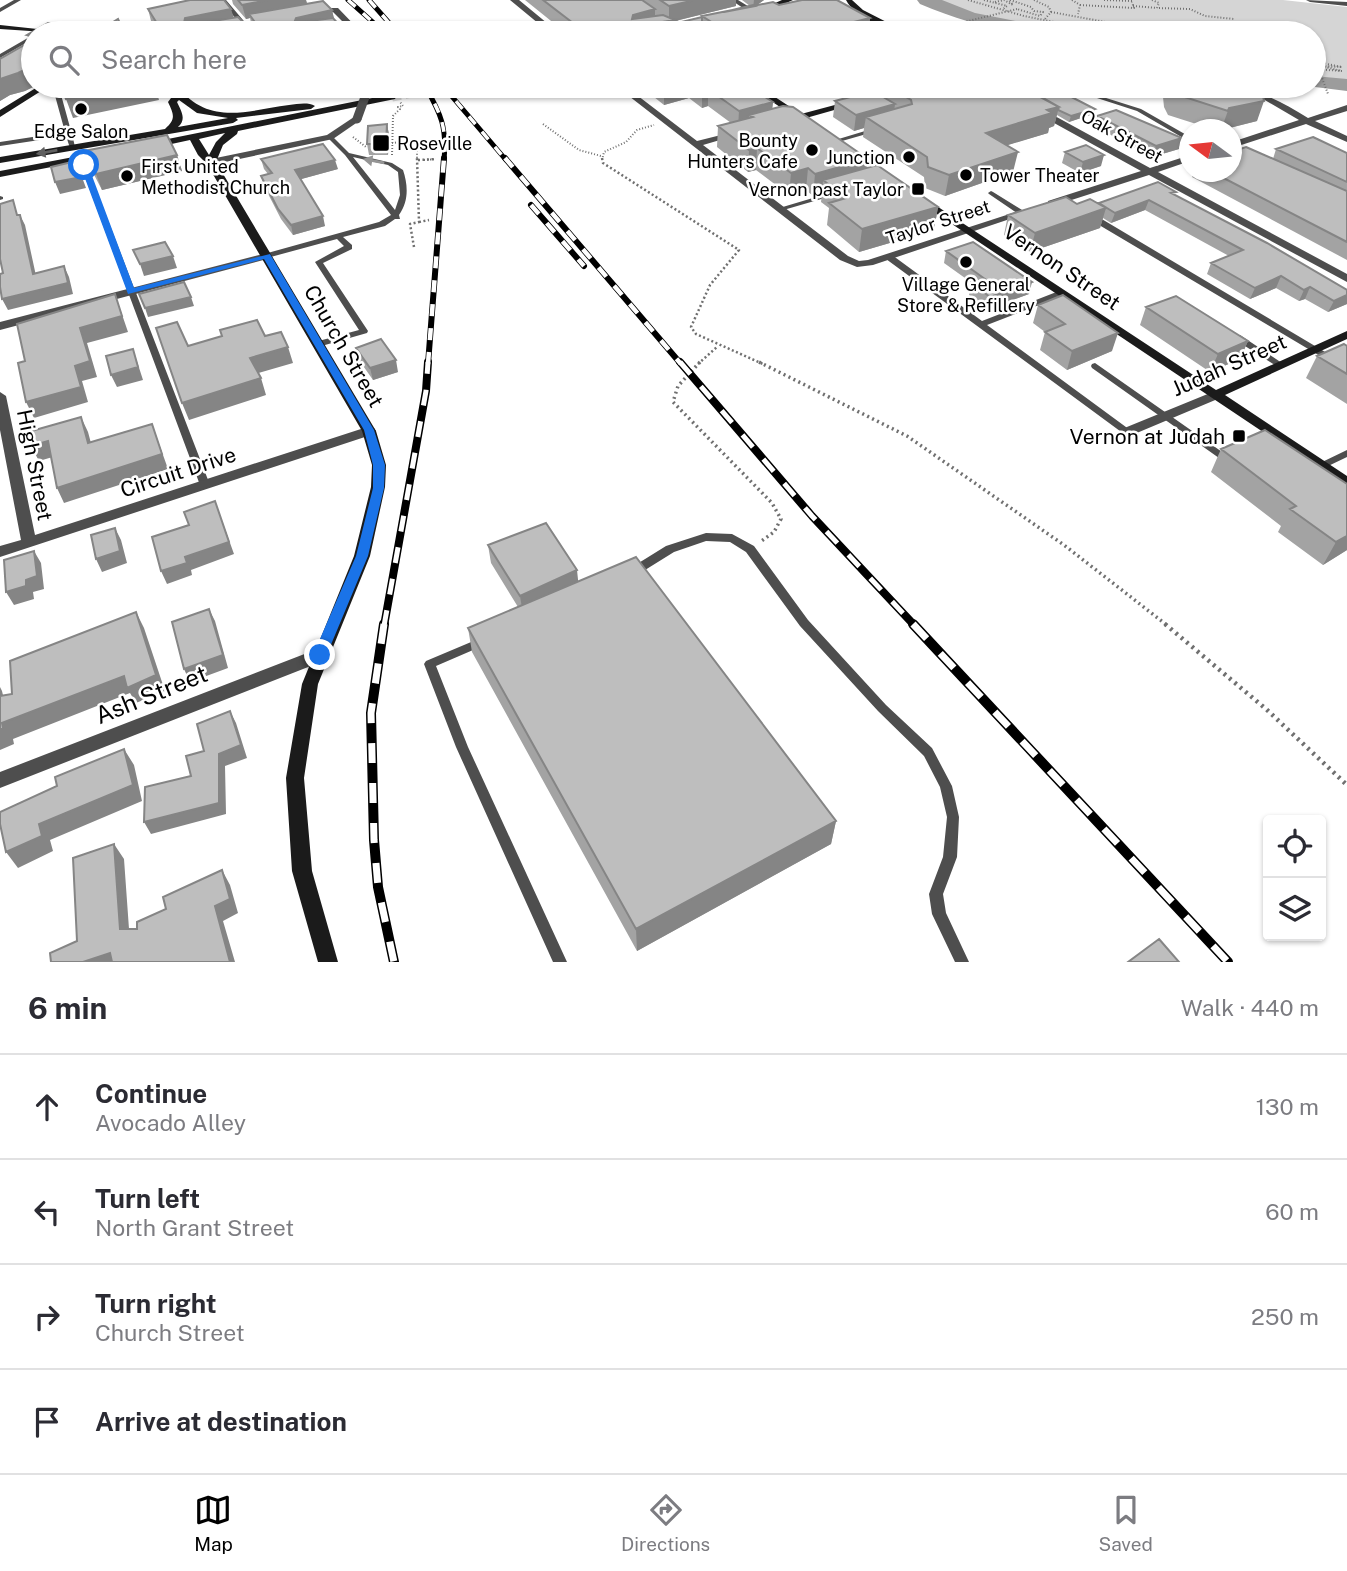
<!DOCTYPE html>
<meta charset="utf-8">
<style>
body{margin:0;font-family:"Public Sans",sans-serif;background:#f2f2f3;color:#2b2b33}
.controls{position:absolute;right:21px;bottom:21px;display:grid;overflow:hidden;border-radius:7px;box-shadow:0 2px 5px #0004}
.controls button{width:63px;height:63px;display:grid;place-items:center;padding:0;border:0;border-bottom:2px solid #e1e1e2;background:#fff;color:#2b2b33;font:35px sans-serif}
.compass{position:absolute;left:1179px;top:119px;width:63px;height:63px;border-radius:50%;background:#fff;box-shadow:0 2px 5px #0004;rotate:285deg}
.stop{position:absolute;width:21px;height:21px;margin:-16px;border:5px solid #1a73e8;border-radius:50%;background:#fff}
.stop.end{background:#1a73e8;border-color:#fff;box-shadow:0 2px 7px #0008}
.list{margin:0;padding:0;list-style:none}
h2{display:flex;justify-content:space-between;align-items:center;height:91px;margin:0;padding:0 28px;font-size:30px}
h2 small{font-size:23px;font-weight:400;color:#7c7c81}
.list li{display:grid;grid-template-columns:46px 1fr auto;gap:21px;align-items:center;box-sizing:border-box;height:105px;padding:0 28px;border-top:2px solid #e1e1e2}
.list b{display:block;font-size:26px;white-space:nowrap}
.list p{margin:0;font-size:23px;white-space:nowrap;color:#7c7c81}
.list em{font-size:23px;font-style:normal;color:#7c7c81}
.icon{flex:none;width:38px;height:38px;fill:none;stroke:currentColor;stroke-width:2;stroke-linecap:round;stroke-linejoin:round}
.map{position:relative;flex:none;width:1347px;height:962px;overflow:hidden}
.search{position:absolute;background:#fff;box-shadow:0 2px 5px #0004;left:21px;right:21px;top:21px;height:77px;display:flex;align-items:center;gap:18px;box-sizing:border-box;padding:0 24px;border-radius:38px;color:#7c7c81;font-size:26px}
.sheet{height:511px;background:#fff}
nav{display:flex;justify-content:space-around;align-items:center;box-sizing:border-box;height:98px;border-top:2px solid #e1e1e2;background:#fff;font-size:19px;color:#7c7c81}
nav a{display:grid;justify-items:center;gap:4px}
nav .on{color:#000}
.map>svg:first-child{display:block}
</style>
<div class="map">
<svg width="1347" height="962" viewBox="0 0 1347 962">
<rect width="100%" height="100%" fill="#fff"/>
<path fill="#d5d5d5" d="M936 0H1283L1347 7V81L1314 78V33H1060L975 14Z"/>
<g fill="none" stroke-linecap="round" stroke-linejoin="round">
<path fill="#9c9c9c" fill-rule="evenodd" d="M917 0H942L975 13 1045 27 1054 33C1006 35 964 22 920 4Z
M1314 76 1347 79V91L1307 86H1314Z"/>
<path stroke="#d9d9d9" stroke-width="9" stroke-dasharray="9 4.5" stroke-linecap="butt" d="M690 33 698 31
M392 97 447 86"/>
<path stroke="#707070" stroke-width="2" stroke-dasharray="1 2" stroke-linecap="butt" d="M968 0 1024 16 1109 33
M984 0 1007 6 1003 9
M1010 0 1031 7 1034 11 1043 12 1040 16 1017 9
M1034 0 1049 7 1051 12 1044 20
M1072 0 1080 5 1078 14
M1104 0 1132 1
M1152 0 1159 3 1157 8 1190 9 1205 16 1234 19
M995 2 1004 0 1013 5 1009 0
M1080 5 1134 8 1132 2
M1133 6 1157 8
M1051 12 1111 23 1110 33
M1314 69 1342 71 1321 66 1342 67 1317 62
M1319 70 1328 94
M315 97 354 86
M543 124 579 150 601 156
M353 137 366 147
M392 143 417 140V160
M417 143 436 141
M392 155 393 116 400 109 398 107 403 106 400 102
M424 160 436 159
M602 160 604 152 626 142 637 130 654 125"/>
<path stroke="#707070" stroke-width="2.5" stroke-dasharray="2 2.5" stroke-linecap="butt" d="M602 158 603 163 739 250 710 285 691 327 696 334 763 364
M418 160 436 159
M419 222 429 220
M414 247 410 224 419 222 417 158
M698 364 718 346"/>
<path stroke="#707070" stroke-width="3.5" stroke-dasharray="2 3.5" stroke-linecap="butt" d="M700 362 678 386 673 402 772 503 781 519 774 532 760 542
M759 362 907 436 1064 545 1168 626"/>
<path stroke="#707070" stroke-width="4.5" stroke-dasharray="2.5 4.5" stroke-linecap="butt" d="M1165 624 1266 709 1347 785"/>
<path fill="#4e4e4e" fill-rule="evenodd" d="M14 0H21L0 12V8Z
M220 0H226L254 33H248Z
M731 0H738L751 8 738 11V9L743 8Z
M33 35V39L0 58V54Z
M228 86H240L225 90 222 88Z
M288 86H294L299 92 294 93Z
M1060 86H1068L1141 109 1190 137V142L1137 111Z
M40 87 57 89 60 91 71 131 73 133 72 134 75 147 70 148 66 136 0 146V142L65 132 54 92 38 90V88Z
M875 128 877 129V131L835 143 832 141Z
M328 136H332L349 153 392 163 403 170C408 185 409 201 399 215L400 219H395L385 226 343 237 352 245V249L323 263 368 331 367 333 318 347 315 346 314 344 315 342 359 330 315 262 344 246 337 239 267 258 263 256 264 254 379 222 391 215 345 155 328 138ZM353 157 388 165 398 172 400 195 395 210Z
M79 157 84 158 210 485 208 487H202L200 485 78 158Z
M991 191 993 192 1027 213 1023 215H1020L989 194 988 193Z
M833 192 836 194 835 195 780 211 776 209Z
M0 196 3 197V199L0 200Z
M1089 215H1095L1347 365V372L1089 219Z
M886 255H892L982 321 1059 291H1065V295L987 325 1130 430 1132 432 1130 434H1124L886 259Z
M1234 335H1240L1285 365 1284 367H1278L1234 339 1233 337Z
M1095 363 1225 454 1227 456 1225 458H1219L1092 368 1091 366 1092 364Z
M1347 450V457L1324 468 1321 469 1316 466 1318 464Z
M706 533 732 534 754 546 808 620 886 705 932 748 952 786 959 817 957 857 943 894 946 913 969 962H955L932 914 929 894 943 857 947 817 940 787 924 756 878 711 800 626 746 552 730 542 706 541 674 552 637 575H629L628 572 629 569 666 546Z
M483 637 487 638 489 641 487 644 436 666 468 747 567 962H553L456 747 424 664 426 661Z"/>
<path fill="#4e4e4e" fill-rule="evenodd" d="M510 0H519L559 33H550Z
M1306 0 1347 2V6L1310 2Z
M314 8H338L362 33H354L333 12H311V8Z
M616 86H625L697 141 737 131V135L703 145 848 256 859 261 868 260 1019 211H1027L1028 213 873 265 857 267 840 260Z
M1220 86C1253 86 1280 101 1308 118L1347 105V111L1315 121 1347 136V142L1306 124 1232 148V142L1299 120 1263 99Z
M1036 109H1042L1150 168 1190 155V161L1158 172 1347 274V282L1149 175 1056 205H1048V201L1141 171 1036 113Z
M354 117 362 119 333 139 211 165 206 162 211 159 327 135Z
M267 253 271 254V258L0 330V322Z
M1215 391 1221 395 1220 398 1132 435H1122L1120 432 1122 429Z
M0 392 6 396 35 535 364 428H374L376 431 374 434 0 557V546L21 540 0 430Z
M320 648 326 650 328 655 326 660 0 788V772Z"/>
<path fill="#1b1b1b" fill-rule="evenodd" d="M782 0H793L764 13 757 11Z
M846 0H852L863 10 908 33C889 34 854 16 846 0Z
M853 13 889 31 890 33H881L850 17 849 15Z
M0 25 56 31 60 33 0 29Z
M39 86H49L0 117V110Z
M169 86H177C209 126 245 111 289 105 298 104 308 102 315 106L311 109 236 118 238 120 233 123 0 163V157L165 129C176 119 174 115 168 102L174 94ZM179 100 197 113 228 118 178 127C187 119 181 111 177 102Z
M749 86H758L801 114 906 86H919L799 120Z
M392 94 396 97 395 99 238 131 237 134 223 145 216 162 376 431 386 465 385 487 370 556 318 684 304 778 312 871 338 962H318L292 871 286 778 302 684 354 556 371 487 372 465 362 431 207 164 198 155 190 140 153 148 148 145 153 142ZM225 133 216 142 209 155 199 139Z
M105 151 108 152V156L0 177V171Z
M923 197 1216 390 1347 331V339L1225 395 1347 476V488L919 202V198Z"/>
<defs>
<path id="rail-far3" d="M348 0 385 33
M369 0 398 33
M425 86C441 114 447 127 444 160
M443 86 506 160"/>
<path id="rail-far2" d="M505 158 681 364
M531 205 584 266
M428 364 444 158"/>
<path id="rail-far1" d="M680 362 812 516 915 626
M384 626 426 391 428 362"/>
<path id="rail" d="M384 624 371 713 374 840 378 887 394 962
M913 624 1228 962"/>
</defs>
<use href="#rail-far3" stroke="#000" stroke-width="5"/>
<use href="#rail-far2" stroke="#000" stroke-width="6"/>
<use href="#rail-far1" stroke="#000" stroke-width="8"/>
<use href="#rail" stroke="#000" stroke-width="10"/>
<use href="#rail-far3" stroke="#fff" stroke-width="3.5" stroke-dasharray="10" stroke-linecap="butt"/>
<use href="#rail-far2" stroke="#fff" stroke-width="4.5" stroke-dasharray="12" stroke-linecap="butt"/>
<use href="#rail-far1" stroke="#fff" stroke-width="5" stroke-dasharray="16" stroke-linecap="butt"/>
<use href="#rail" stroke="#fff" stroke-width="7" stroke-dasharray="20" stroke-linecap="butt"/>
<path stroke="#707070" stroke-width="2" stroke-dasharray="1 2" stroke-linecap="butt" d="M920 33 1017 9"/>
<path stroke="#4e4e4e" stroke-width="9" d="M357 119 369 86"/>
</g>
<path fill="#a3a3a3" d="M232 0H306L307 4 332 10 334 19 344 33H159L151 21 148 9 234 17 243 22 251 23 250 18 246 19 233 4Z
M525 0H736V6L675 21V33H566Z
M742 0H764L757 5H779L870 18 868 33H701L702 27 693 28 692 32 682 33 677 28V23L750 6Z
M118 19 124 33H33V86H35L25 91 10 95 0 101V59L30 42 27 35 48 23 102 29Z
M632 86H748L773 102 772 109 867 168 938 207 934 230 859 252 827 225 829 208 821 202 822 193 813 196 806 190 789 195 756 170 748 172 717 147 718 126 731 123 708 106 702 108 689 98 664 105 644 89 638 91Z
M886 86H1020L1031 91 1095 109 1093 114 1069 122 1057 115 1054 126 1049 128 1048 133 1007 145 1013 172 945 196 925 188 924 177 863 137 864 128 854 131 833 117 835 101 884 98Z
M1167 86H1261L1257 121 1222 130H1215L1168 115 1164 107 1163 97Z
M1097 116 1179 149 1152 157 1094 126Z
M387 124 389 135 388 155H369L367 144Z
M1276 149 1347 153V260L1192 177 1194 172H1231L1273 159Z
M84 151 177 155 182 171 102 190 90 167Z
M1065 152 1101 166 1080 173 1062 163Z
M261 159 338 169 301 179 325 226 293 235 281 219 264 186 261 176 268 174 264 169Z
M1175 195 1347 304 1328 312 1305 299 1299 301 1276 288 1250 299 1207 274 1211 263 1229 256 1145 210 1111 223 1103 218 1100 228 1030 252 1004 235 1008 215 1077 204 1099 203Z
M946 251 1029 294 987 309 969 295 972 283 944 263Z
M1038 305 1112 351 1067 370 1040 350 1045 332 1033 323Z
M1146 307 1248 341 1240 359 1210 372 1140 325Z
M1347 346V404L1306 378 1317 356Z
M356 348 398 372 373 380 359 360Z
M1221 449 1347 484V550L1323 565 1278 532 1281 526 1211 472Z
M488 545 578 581 836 821 831 844 637 951 472 652 468 628 518 607 491 563Z"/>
<path fill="#858585" d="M268 0H306L308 7 249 14 250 18 246 19 242 5Z
M695 0H736V6L675 21V33H656L655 23 669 21V6Z
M754 0H764L753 8Z
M231 9 235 21 188 30 184 23 185 18Z
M655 9V25L632 19 633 15Z
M332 10 335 23H294L296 18Z
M870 18 868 33H833V30L838 26Z
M702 22V27L693 28 692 32 682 33V29L693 24Z
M343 29 344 33H337V30Z
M810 29 809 33H793Z
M771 30V33H757Z
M32 65 33 69V86H35L25 91 10 95 0 101V79Z
M134 86H155L159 100 73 118 66 99Z
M193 86H216L194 90Z
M638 86H644V89L638 91Z
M671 86H689V98L664 105V88Z
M708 89V106L702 108V90Z
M1264 101 1257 121 1221 130 1229 108Z
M773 102 771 120 753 117 749 115V125L738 128 739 111Z
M895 104 893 120 866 117 864 128 854 131 856 115Z
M1059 107 1054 126 1049 128 1048 133 982 153 986 133Z
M1095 109 1093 114 1069 122 1071 116Z
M387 124 389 135 388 155 386 144Z
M1182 138 1179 149 1152 157 1156 146Z
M757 148 756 170 748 172 749 150Z
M1018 152 1013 172 945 196 949 175Z
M177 155 182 171 102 190 96 174Z
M1104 155 1101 166 1080 173 1083 162Z
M868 159 865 181 823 180 822 193 813 196 815 174Z
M335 160 338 169 298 180 295 170Z
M76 161 86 188 60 194 55 182Z
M808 168 806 190 789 195 791 173Z
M1149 200 1145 210 1111 223 1115 213Z
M938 207 934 230 859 252 862 229Z
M1106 208 1100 228 1030 252 1035 233Z
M20 215 25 225 38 285 33 274Z
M323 216 325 226 293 235 291 225Z
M173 256 177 268 144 276 140 264Z
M64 266 69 277 73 294 8 310 2 299Z
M1281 276 1276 288 1250 299 1255 288Z
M1032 282 1029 294 987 309 990 297Z
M1310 287 1305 299 1299 301 1304 290Z
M115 294 128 332 87 343 97 377 82 381 88 402 34 418 26 402 75 366 80 328Z
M1347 295V304L1328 312 1334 301Z
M191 297 194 306 148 317 145 308Z
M1118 333 1112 351 1067 370 1072 351Z
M1248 341 1240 359 1210 372 1218 354Z
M288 347 293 363 255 374 250 358Z
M133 349 143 380 117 387 111 375Z
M396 360 398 372 373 380 370 368Z
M261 378 266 395 189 420 182 403Z
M81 417 88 432 95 458 88 443Z
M152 424 168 469 64 503 57 488Z
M48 441 56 456 39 461 31 446Z
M215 501 234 554 191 570 192 575 167 584 161 571 185 557Z
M115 528 121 540 127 563 102 572 96 559Z
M1347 536V550L1323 565 1336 542Z
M34 551 41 563 44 589 33 592 34 599 14 605 6 592 26 580Z
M577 570 579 589 523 614 520 596Z
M209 609 215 621 228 668 190 682 184 669Z
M136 612 144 628 165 691 136 703 130 693 13 739 14 744 0 750V730L2 723Z
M0 687 2 691 7 712 0 703Z
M230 711 236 723 247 758 225 766 226 814 151 834 144 822 219 754Z
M124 749 134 765 142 801 50 840 53 851 18 868 6 852Z
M836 821 831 844 637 951 636 929Z
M114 844 124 859 130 943 120 929Z
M222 870 230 885 238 913 223 921 235 962H230L215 906Z
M110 953 117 962H83Z"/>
<path fill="#bebebe" stroke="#858585" stroke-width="2" d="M190 0H224L231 9 185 18 184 23H201L238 17 243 22 251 23 254 21 249 14 323 1 332 10 296 18 294 23 333 18 343 29 337 30 339 33H163L148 9Z
M238 0H268L242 5Z
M543 0H642L655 9 633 15 632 19 663 15 675 20 655 23 669 33H586Z
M660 0H695L669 6Z
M802 0H837L870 18 838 26 833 30 810 29 793 33H777L771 30 757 33H729L702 16 773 2 779 5Z
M753 5 755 6 724 12Z
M702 17V22L693 24 692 27 682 29 677 23Z
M118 19 124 33H33V36L27 35 48 23 102 29Z
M1010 25 1027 33H980Z
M1050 30 1057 33H1037Z
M33 40V66L18 73 0 79V59Z
M61 86H134L66 99Z
M696 86H748L773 102 739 111 708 89 702 90Z
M888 86H1020L1059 107 1047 110 1052 113 986 133 1018 152 949 175 928 167 927 157 866 117 912 104 911 100Z
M1050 86 1095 109 1071 116 1058 110 1059 107 1031 91Z
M1170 86H1261L1264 101 1229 108 1228 111 1175 94Z
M873 91 895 104 856 115 835 101Z
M783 106 793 107 868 159 815 174 808 168 791 173 757 148 749 150 718 126 753 117 749 115Z
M1116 110 1182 138 1156 146 1097 116Z
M387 124 386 144H367L368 126Z
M167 135 177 155 96 174 84 151Z
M1313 137 1347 153V182L1276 149Z
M323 144 335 160 295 170 323 216 291 225 278 209 261 176 272 173 261 159Z
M1086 145 1104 155 1083 162 1065 152Z
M1246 147 1347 191V242L1212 172H1231V152Z
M76 161 82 177 55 182 51 167Z
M877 165 938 207 862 229 829 203 846 198 823 180Z
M1158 182 1176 192 1171 193 1267 243 1347 290V295L1334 301 1310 287 1304 290 1281 276 1255 288 1211 263 1243 250 1149 200 1115 213 1099 203Z
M1066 197 1077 204 1090 199 1106 208 1035 233 1008 215Z
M13 200 17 215H20L33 274 64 266 68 283 2 299 0 287V274L3 273 0 259V204Z
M165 242 173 256 140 264 133 250Z
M973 242 1032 282 990 297 971 283 985 279 946 251Z
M184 282 191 297 145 308 139 294Z
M115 294 122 316 80 328 90 361 75 366 81 387 26 402 18 363 25 361 17 324Z
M1063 295 1118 333 1072 351 1045 332 1065 324 1038 305Z
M1176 296 1248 341 1218 354 1146 307Z
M257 320 265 336 281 332 288 347 250 358 261 378 182 403 156 328 177 322 188 346 222 336 220 330Z
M381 339 396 360 370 368 356 348Z
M1344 344 1347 346V374L1317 356Z
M133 349 138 367 111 375 106 356Z
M81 417 88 443 152 424 162 454 57 488 48 441 31 446 28 432Z
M1265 430 1347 484V536L1336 542 1290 509 1296 506 1221 449Z
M215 501 229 542 185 557 187 563 161 571 152 537 189 525 184 512Z
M546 523 577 570 520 596 488 545Z
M115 528 120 551 96 559 91 535Z
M34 551 37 576 26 580V586L6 592 4 560Z
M636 557 836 821 636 929 468 628Z
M209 609 223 655 184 669 172 622Z
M136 612 156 675 127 688 124 676 2 723 3 728 0 730V696L12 694 10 661Z
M230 711 241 745 219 754V803L144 822 145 787 191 776 186 756 204 751 197 724Z
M124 749 133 785 39 824 42 836 6 852 0 824V812L57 786 55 777Z
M114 844 120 929H137V922L166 909 163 897 222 870 230 899 215 906 230 962H112L110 953 83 962H51L50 953 77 941 73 858Z
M1159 939 1179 962H1128Z"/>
<defs><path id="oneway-solid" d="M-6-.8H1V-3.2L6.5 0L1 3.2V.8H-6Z" transform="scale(1.75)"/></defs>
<use fill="#5f5f5f" href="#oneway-solid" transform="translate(47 152) rotate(170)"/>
<use fill="#959595" href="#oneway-solid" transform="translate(374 161) rotate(-170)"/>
<path fill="#1a73e8" d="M84 163 88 165 134 288 270 254 374 430 385 465 384 488 368 556 325 659H315L313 655 356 556 373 488V465L364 430 264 259 128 294 80 165Z"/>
<g fill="#000" stroke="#fff" stroke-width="2.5">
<circle cx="81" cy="109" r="7"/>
<rect x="372" y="134" width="18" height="18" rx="3.5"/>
<circle cx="812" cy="150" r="7"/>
<circle cx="909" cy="157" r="7"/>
<circle cx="966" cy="175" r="7"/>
<circle cx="127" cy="176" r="7"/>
<rect x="911" y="182" width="14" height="14" rx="3.5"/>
<circle cx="966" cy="262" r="7"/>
<rect x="1232" y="429" width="14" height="14" rx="3.5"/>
</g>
<g text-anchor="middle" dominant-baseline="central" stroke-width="5" stroke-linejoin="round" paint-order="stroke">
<g font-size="18" fill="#000" stroke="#fff" text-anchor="end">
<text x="81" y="131" text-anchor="middle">Edge Salon</text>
<text x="798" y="140">Bounty<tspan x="798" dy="21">Hunters Cafe</tspan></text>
<text x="397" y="143" text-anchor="start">Roseville</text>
<text x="895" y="157">Junction</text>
<text x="141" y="166" text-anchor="start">First United<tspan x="141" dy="21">Methodist Church</tspan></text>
<text x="980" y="175" text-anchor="start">Tower Theater</text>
<text x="904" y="189">Vernon past Taylor</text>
<text x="966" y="284" text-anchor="middle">Village General<tspan x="966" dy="21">Store &amp; Refillery</tspan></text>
</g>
<g font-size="18" fill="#000" stroke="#fff">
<text transform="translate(1122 136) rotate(29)">Oak Street</text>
<text transform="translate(938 222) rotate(-18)">Taylor Street</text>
</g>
<g font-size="21" fill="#000" stroke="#fff">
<text transform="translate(1062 267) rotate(34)">Vernon Street</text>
<text transform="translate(344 346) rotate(60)">Church Street</text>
<text transform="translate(1229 365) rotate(-24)">Judah Street</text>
<text transform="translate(35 465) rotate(79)">High Street</text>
<text transform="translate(178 472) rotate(-18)">Circuit Drive</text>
</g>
<g font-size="21" fill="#000" stroke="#fff" text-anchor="end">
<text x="1225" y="436">Vernon at Judah</text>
</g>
<g font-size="24" fill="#000" stroke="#fff">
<text transform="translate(151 694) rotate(-22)">Ash Street</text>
</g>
</g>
</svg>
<div class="controls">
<button><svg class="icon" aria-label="locate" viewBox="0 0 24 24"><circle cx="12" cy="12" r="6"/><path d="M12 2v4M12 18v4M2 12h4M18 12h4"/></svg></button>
<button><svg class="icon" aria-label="layers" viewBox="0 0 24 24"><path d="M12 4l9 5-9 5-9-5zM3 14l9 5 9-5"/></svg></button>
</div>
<svg class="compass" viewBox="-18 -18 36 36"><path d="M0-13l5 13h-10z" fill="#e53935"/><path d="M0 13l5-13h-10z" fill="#7c7c81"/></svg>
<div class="stop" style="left:84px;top:165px"></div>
<div class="stop end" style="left:320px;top:655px"></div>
<div class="search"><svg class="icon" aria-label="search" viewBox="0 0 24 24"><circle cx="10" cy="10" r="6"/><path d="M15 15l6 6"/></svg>Search here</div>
</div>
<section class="sheet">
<h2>6 min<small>Walk · 440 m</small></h2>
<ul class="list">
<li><svg class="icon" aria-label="ahead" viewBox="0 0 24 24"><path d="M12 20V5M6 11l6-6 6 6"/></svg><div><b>Continue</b><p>Avocado Alley</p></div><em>130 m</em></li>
<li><svg class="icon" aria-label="left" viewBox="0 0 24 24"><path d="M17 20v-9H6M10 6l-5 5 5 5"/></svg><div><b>Turn left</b><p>North Grant Street</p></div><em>60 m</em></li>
<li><svg class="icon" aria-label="right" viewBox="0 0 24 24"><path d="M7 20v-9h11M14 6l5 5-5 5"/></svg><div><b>Turn right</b><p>Church Street</p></div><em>250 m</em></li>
<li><svg class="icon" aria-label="arrive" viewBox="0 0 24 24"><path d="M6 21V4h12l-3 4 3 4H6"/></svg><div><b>Arrive at destination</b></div></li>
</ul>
</section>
<nav>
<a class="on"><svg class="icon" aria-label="map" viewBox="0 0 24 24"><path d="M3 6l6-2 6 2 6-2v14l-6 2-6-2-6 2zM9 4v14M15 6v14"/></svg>Map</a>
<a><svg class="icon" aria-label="directions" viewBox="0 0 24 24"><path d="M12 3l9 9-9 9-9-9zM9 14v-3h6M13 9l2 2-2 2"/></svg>Directions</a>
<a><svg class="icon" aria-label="saved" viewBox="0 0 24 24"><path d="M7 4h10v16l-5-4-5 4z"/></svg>Saved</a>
</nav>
